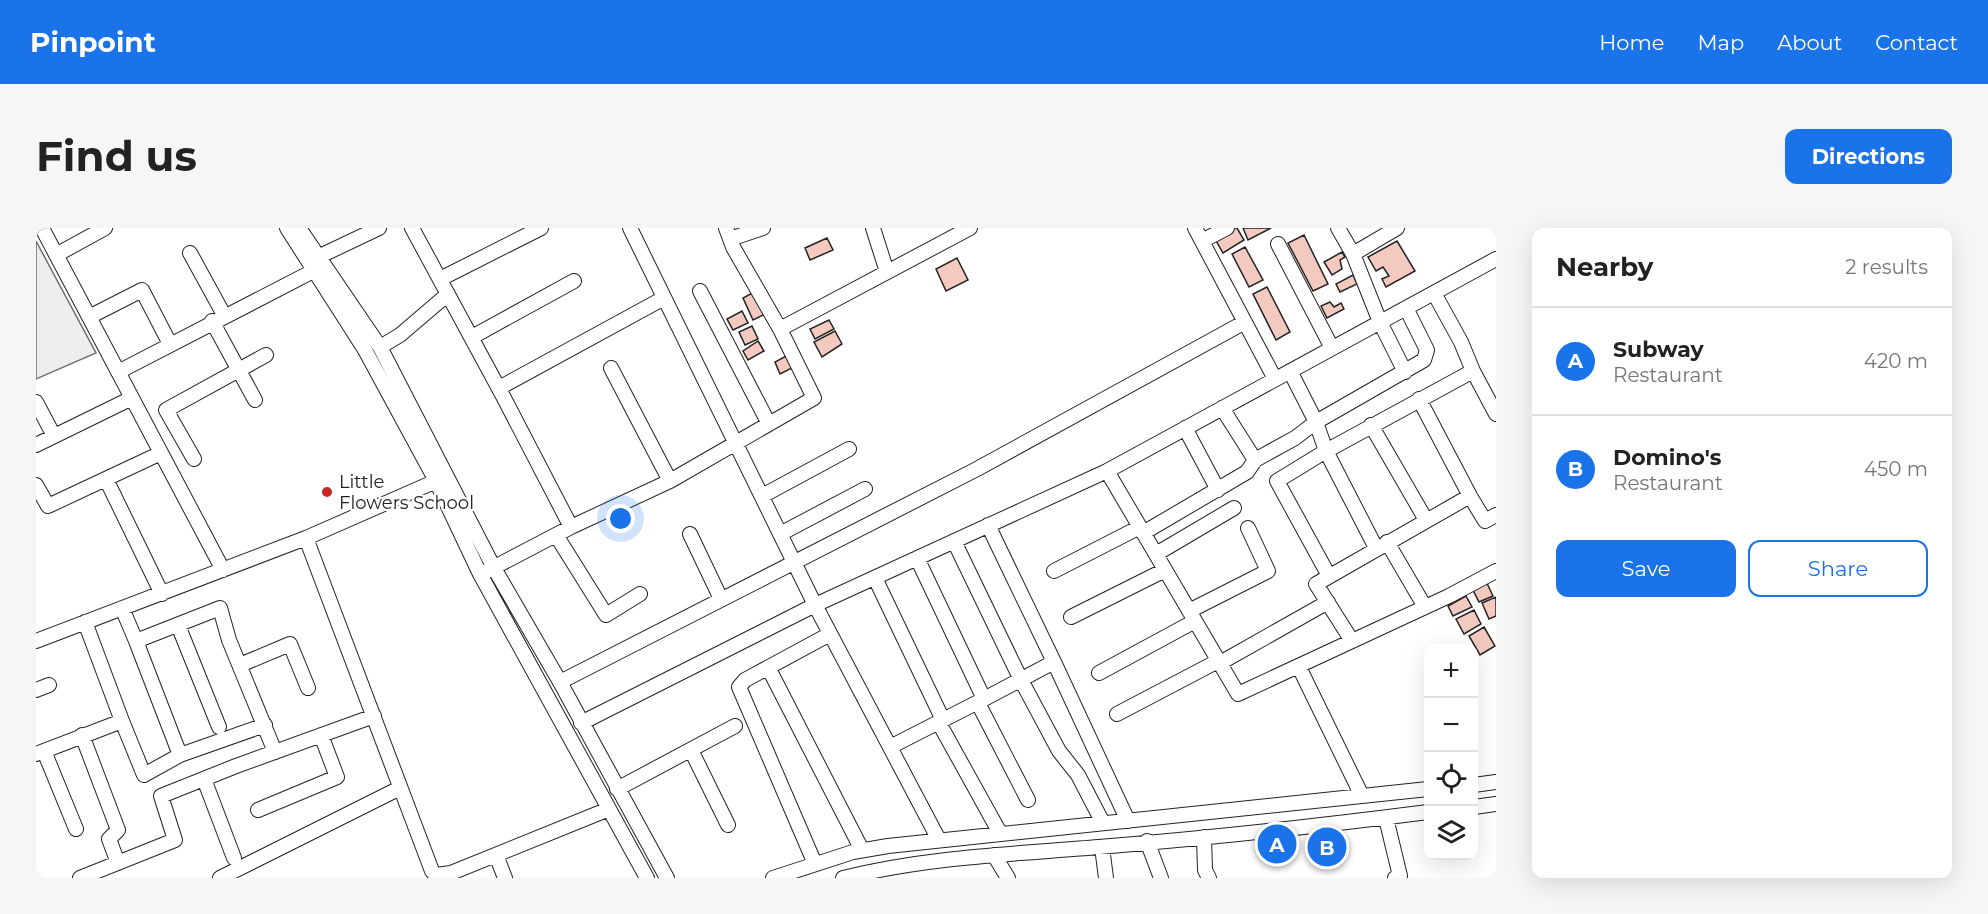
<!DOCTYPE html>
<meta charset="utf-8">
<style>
body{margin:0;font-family:Montserrat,sans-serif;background:#f6f6f6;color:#222}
.controls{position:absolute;right:18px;bottom:18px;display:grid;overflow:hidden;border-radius:12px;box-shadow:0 6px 24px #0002}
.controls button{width:54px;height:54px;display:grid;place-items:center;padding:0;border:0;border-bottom:2px solid #e0e0e0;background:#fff;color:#222;font:30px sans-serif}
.you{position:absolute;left:585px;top:291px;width:21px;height:21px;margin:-15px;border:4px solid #fff;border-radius:50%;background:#1a73e8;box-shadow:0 0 0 9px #1a73e833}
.badge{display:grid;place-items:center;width:39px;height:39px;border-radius:50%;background:#1a73e8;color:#fff;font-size:20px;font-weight:700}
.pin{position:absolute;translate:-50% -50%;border:3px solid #fff;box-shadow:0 2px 6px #0006}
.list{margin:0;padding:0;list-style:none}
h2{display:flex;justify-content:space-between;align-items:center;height:78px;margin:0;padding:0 24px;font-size:26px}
h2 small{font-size:20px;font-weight:400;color:#767676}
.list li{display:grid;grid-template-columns:39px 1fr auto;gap:18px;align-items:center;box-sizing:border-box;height:108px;padding:0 24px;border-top:2px solid #e0e0e0}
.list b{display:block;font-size:22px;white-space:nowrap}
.list p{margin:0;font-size:20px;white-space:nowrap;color:#767676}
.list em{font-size:20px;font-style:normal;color:#767676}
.actions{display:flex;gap:12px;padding:18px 24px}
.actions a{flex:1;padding:14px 0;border:2px solid #1a73e8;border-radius:12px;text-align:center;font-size:21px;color:#1a73e8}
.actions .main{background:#1a73e8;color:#fff}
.icon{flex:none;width:33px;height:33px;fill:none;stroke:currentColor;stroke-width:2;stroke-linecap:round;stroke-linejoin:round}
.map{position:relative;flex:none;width:1460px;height:650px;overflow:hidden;border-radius:12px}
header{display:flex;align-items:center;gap:36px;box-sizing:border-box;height:84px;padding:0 30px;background:#1a73e8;color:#fff}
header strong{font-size:28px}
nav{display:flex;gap:33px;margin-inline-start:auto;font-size:21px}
.intro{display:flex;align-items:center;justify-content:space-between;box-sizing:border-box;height:144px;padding:0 36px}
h1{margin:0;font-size:42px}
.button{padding:15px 27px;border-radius:12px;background:#1a73e8;color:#fff;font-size:21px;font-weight:700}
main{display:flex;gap:36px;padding:0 36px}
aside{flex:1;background:#fff;border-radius:12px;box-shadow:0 6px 24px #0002}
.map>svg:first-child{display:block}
</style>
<header>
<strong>Pinpoint</strong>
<nav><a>Home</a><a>Map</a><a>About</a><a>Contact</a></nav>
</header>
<div class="intro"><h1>Find us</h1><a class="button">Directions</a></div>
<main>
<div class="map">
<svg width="1460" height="650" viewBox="0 0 1460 650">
<rect width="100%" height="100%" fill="#fff"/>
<path fill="#eee" stroke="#6f6f6f" stroke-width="1.5" d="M0 13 60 125 0 151Z"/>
<path fill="#f3c9c0" stroke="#222" stroke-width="1.5" d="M1198 0H1201L1208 12 1187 25 1179 11Z
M1207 0H1235L1212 12Z
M1268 7 1292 56 1277 63 1252 15Z
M791 10 797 22 774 32 769 20Z
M1361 13 1379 43 1350 59 1346 51 1353 48 1347 39 1340 43 1332 29Z
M1209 19 1227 52 1213 59 1196 26Z
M1306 24 1309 29 1304 32 1306 41 1296 47 1288 34Z
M921 30 932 52 910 63 900 41Z
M1317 47 1321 56 1304 64 1300 56Z
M1231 59 1254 104 1240 112 1217 66Z
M720 63 731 85 717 92 707 70Z
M1294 74 1298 79 1305 75 1308 81 1291 90 1285 78Z
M706 83 712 95 697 102 691 91Z
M793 92 798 101 779 111 774 101Z
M716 98 722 111 709 117 703 104Z
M799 103 806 116 786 129 778 114Z
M722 113 728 123 712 132 707 123Z
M752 127 758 139 744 146 739 134Z
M1450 353 1457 368 1443 374 1436 360Z
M1430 368 1436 379 1417 388 1412 378Z
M1460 369V388L1453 391 1446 375Z
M1438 382 1445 396 1428 406 1420 391Z
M1448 399 1459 418 1444 427 1433 408Z"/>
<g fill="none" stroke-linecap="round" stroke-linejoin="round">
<defs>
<path id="minor" d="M6 0 187 342
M251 0 329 122 400 253 444 346 611 650
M263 0 344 119 458 340 524 454 631 650
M376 0 468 170 535 299
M594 0 779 377 903 612
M690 0 697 19 744 101 934 0
M837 0 851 44
M1159 0 1239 151
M1302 0 1317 26 1344 94 1369 144
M694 11 727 0
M1166 13 1191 0
M1242 16 1296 120
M154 25 188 87
M1317 26 1361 0
M20 27 69 0
M284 28 343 0
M404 51 505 0
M664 63 733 196
M1398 65 1425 114 1437 143
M53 89 106 62 134 116
M176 93 219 172
M436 109 538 53
M344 119 364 107 412 66
M575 140 634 253
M82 144 285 39
M463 160 628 70
M1383 171 1434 268
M0 174 18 208
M1335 197 1390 292
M1149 200 1182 262
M0 217 96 170
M158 231 130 182 230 127
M1219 232 1259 210 1280 194 1254 143
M1071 243 1202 466 1413 368 1460 343
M70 251 126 366
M0 257 12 278 125 225
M726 268 813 221
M952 297 1018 434
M1107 305 1211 244 1219 232 1186 180
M654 306 685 371
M744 306 829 261
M520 307 570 387 604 366
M270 310 396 643 400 647 415 645 573 581
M918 313 985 452 1023 523 1042 547 1067 595
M1351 314 1389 379
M1340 320 1290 223 1437 143 1460 186
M1120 326 1198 280
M451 343 535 299 634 253 778 170 744 101
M1018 343 1104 299
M1293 348 1241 253 1290 223 1280 194 1388 132 1391 122 1370 80
M839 350 907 492
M86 380 100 413 184 380 193 412 239 524
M1153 383 1232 343 1212 300
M1035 389 1129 342
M49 394 86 493
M142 397 183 499
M0 413 270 310 407 250
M100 413 144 527
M1316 413 1280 356 1434 268 1449 293 1460 287
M1184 435 1292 374
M204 437 254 416 272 460
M1263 439 1326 568
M733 441 826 622
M1063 445 1159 393
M524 454 941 241 1209 94
M0 462 13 457
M948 471 1018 434 1092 593
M942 475 992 572
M1081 486 1182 433
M545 495 779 377 1071 243 1460 31
M903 495 964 605
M46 507 82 602 73 611 82 635
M854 519 948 471 881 330
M655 522 692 597
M8 523 40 601
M0 526 86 493 108 547 144 527 229 497
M168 551 198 630
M1438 557 1460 554
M581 561 699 498
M1438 579 1460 576
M222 582 301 549 285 507
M1350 590 1364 648 1359 650
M1168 609 1169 642 1173 650
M1111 613 1125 650
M1066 619 1070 650
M460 627 469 650
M958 627 972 650
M779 636 703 459 709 452 794 406
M44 650 139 612 125 568 200 538 338 488
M184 650 364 560
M737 650 817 624 852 618 1392 561
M807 650C890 629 978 626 1063 619 1173 610 1283 598 1392 584"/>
</defs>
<use href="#minor" stroke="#222" stroke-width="16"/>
<use href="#minor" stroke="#fff" stroke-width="14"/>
</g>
<circle fill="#c62828" stroke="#fff" stroke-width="2" cx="291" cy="264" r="6"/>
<g text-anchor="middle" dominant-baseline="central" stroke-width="4.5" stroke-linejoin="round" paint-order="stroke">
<g font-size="18" fill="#222" stroke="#fff" text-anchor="start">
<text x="303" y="254">Little<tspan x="303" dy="21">Flowers School</tspan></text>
</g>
</g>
</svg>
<div class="controls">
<button>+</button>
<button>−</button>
<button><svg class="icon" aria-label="locate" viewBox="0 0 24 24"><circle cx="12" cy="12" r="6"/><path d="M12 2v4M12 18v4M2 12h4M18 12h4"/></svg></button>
<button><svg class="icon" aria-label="layers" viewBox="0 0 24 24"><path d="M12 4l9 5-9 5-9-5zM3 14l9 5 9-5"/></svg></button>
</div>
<div class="you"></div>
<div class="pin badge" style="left:1241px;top:616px">A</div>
<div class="pin badge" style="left:1291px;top:619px">B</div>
</div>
<aside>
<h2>Nearby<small>2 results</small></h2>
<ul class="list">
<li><span class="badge">A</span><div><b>Subway</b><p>Restaurant</p></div><em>420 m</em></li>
<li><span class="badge">B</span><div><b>Domino's</b><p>Restaurant</p></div><em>450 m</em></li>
</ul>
<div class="actions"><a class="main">Save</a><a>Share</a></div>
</aside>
</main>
